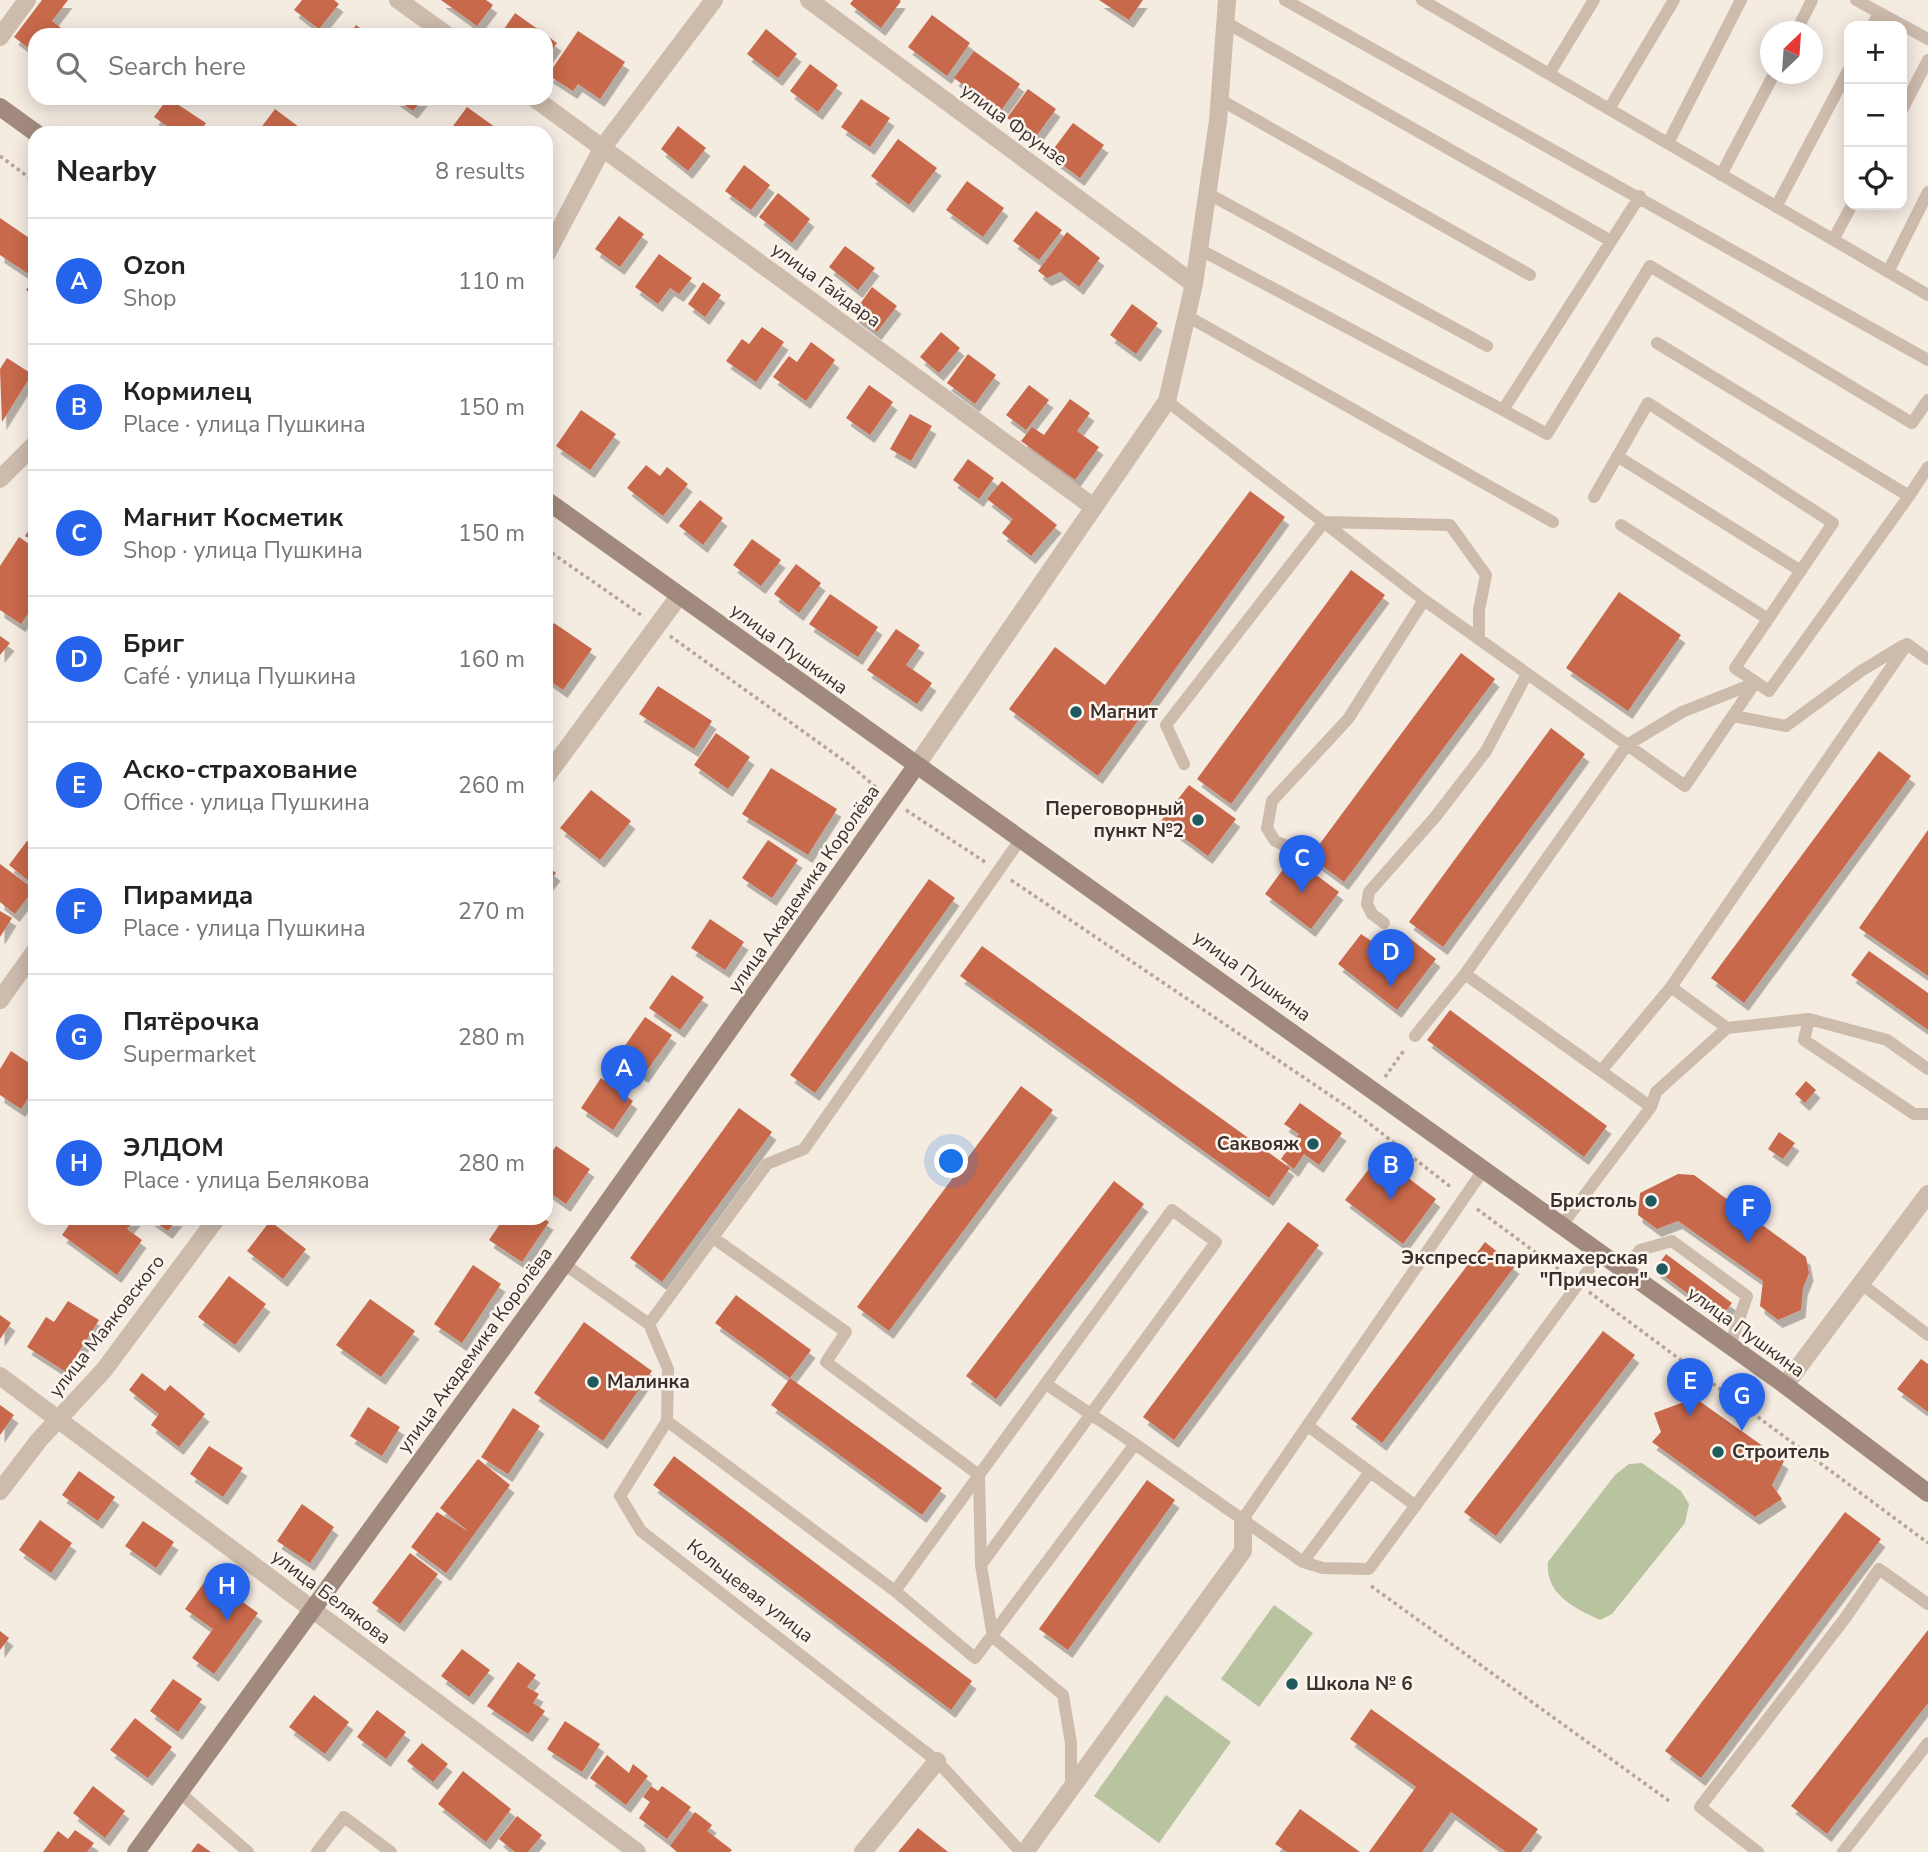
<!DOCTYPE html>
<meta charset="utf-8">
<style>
body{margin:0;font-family:"Nunito Sans",sans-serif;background:#f2f2f2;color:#222}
.controls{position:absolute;right:21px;top:21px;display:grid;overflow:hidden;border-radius:14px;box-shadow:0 4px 18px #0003}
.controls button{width:63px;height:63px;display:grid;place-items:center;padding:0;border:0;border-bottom:2px solid #e0e0e0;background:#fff;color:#222;font:35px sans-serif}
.compass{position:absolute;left:1760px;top:21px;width:63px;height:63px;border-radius:50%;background:#fff;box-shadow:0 4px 18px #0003;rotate:25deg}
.you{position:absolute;left:952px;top:1162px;width:24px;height:24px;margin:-18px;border:5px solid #fff;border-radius:50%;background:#1a73e8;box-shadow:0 0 0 10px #1a73e833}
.badge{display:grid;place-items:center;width:46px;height:46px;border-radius:50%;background:#2563eb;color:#fff;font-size:23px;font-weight:700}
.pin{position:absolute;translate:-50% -58px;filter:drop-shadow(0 2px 4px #0008)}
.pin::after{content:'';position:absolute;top:37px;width:24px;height:21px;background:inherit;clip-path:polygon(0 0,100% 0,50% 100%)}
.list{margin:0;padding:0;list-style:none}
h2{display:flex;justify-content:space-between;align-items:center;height:91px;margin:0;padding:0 28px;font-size:30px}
h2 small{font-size:23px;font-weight:400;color:#767676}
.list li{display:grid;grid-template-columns:46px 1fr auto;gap:21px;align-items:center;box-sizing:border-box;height:126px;padding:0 28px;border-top:2px solid #e0e0e0}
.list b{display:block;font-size:26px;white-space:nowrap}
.list p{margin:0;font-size:23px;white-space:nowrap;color:#767676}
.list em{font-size:23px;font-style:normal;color:#767676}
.icon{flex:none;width:38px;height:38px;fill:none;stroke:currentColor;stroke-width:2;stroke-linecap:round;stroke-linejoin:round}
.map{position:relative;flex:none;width:1928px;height:1852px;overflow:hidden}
.search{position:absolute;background:#fff;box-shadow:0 4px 18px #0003;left:28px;top:28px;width:525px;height:77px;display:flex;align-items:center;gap:18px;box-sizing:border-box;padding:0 24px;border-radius:21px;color:#767676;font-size:26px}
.panel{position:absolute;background:#fff;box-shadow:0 4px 18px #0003;left:28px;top:126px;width:525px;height:1099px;border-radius:21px}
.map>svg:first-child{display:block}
</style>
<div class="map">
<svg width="1928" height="1852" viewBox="0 0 1928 1852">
<defs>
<filter id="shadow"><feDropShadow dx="4.5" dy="8" stdDeviation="0" flood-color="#0004"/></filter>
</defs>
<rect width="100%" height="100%" fill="#f4ebe1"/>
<path fill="#b8c4a0" d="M1642 1463 1681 1491 1689 1504 1685 1523 1612 1614 1600 1620C1574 1608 1545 1594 1548 1562L1615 1475 1629 1464Z
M1274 1605 1313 1633 1259 1707 1221 1679Z
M1166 1695 1231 1742 1159 1843 1094 1796Z"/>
<path fill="#c8694b" filter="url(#shadow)" d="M42 0H68L52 21 65 31 62 35H35V53L14 37Z
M302 0H334L339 4 319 29 294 10Z
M441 0H486L493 5 477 26Z
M853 0H899L901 1 881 28 850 4Z
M1099 0H1143L1129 20Z
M515 13 546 35H500Z
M932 15 970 43 947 76 908 47Z
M356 25 369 35H349Z
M766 29 797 54 778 78 747 54Z
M578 31 625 62 600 99 578 84 573 91 548 75Z
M546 35 557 43 546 58Z
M974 51 1020 84 1000 112 954 78Z
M810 64 838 85 818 112 790 91Z
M1028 89 1056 109 1035 138 1007 118Z
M168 98 206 123 199 133H177L154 117Z
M395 98H423L413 111Z
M861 99 890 118 870 147 841 127Z
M467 107 499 130 497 133H462L453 126Z
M275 109 307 133H257Z
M1073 123 1104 145 1080 178 1049 155Z
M678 126 706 148 688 171 661 149Z
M898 139 937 168 909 205 871 176Z
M744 165 770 185 751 210 725 191Z
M967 181 1004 208 983 237 946 210Z
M778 193 810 219 792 243 759 217Z
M1036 211 1062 230 1039 260 1013 241Z
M619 216 644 234 620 267 595 249Z
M0 218 35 242 33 277 0 255Z
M1067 232 1100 258 1079 287 1060 272 1047 278 1038 271Z
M845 246 875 268 858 290 829 267Z
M659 254 692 278 679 294 670 288 658 304 635 287Z
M35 277V296L26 290Z
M703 282 721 295 705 317 688 304Z
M872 287 897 306 877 332 853 314Z
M1132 304 1158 323 1136 354 1110 335Z
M762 327 784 342 756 382 726 361 742 339 749 344Z
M941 332 960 348 939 373 920 357Z
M811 342 835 360 806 401 773 377 789 356 797 362Z
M968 354 996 375 975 404 947 383Z
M7 358 32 374 2 422 0 369Z
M869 385 893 402 870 435 846 418Z
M1029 385 1049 400 1026 430 1006 415Z
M1070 399 1090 413 1077 431 1099 447 1075 480 1021 441 1032 427 1044 435Z
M581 410 616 434 590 470 556 446Z
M910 414 932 426 911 461 890 449Z
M968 459 994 478 979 499 953 480Z
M646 465 660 476 667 467 688 484 663 516 627 488Z
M1002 481 1057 525 1031 556 1002 533 1013 519 987 499Z
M1250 491 1285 517 1098 776 1009 709 1055 647 1105 685Z
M700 500 723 518 703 545 679 526Z
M35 521V542L25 536Z
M19 537 35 548V603L21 624 0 610V566Z
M752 539 781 560 761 586 733 565Z
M796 564 821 583 799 613 774 594Z
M1351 570 1385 595 1231 804 1197 779Z
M1619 592 1681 635 1628 711 1566 668Z
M830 594 878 627 858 657 809 624Z
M554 623 592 649 563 690 546 678V670L553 660 546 655V634Z
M896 629 920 645 906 665 932 683 917 704 867 670Z
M0 636 10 643 0 655Z
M1461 653 1495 679 1344 882 1310 857Z
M658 686 712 721 694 749 639 714Z
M1551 728 1585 754 1443 947 1409 922Z
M716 733 750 757 728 789 694 765Z
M1879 751 1911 776 1744 1003 1711 978Z
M771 768 837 809 808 855 742 814Z
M1189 785 1236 819 1208 856 1161 821Z
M591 790 631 821 600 860 560 828Z
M1928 830V976L1859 928Z
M768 840 798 860 772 898 742 878Z
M27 841 35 847V886L9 865Z
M1292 857 1339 892 1311 929 1265 894Z
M0 864 34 889 15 914 0 902Z
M546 865 556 873 546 886Z
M929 879 955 898 815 1093 790 1075Z
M0 911 12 918 0 937Z
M710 919 744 942 725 970 691 948Z
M1361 934 1392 955 1407 936 1436 959 1397 1010 1338 964Z
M982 946 1290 1168 1269 1198 960 976Z
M1869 951 1928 993V1030L1851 975Z
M672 975 704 997 680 1030 649 1008Z
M1450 1010 1607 1126 1584 1157 1427 1040Z
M645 1017 672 1035 644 1075 617 1057Z
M11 1051 35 1067V1088L21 1109 0 1095V1069Z
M601 1078 633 1101 613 1130 581 1108Z
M1806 1081 1816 1090 1805 1103 1795 1094Z
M1021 1086 1053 1110 889 1331 857 1307Z
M1300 1103 1342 1133 1319 1165 1304 1154 1294 1169 1281 1159 1299 1134 1284 1124Z
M739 1108 772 1132 662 1282 630 1258Z
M1779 1132 1795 1143 1783 1159 1768 1149Z
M556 1146 590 1169 566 1204 546 1190V1160Z
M1379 1156 1436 1199 1403 1244 1345 1200Z
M1678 1174 1694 1175 1806 1257 1809 1273 1803 1288 1801 1310 1778 1320 1760 1306 1763 1281 1678 1221 1657 1229 1638 1215 1640 1193Z
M1114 1181 1144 1204 996 1399 966 1376Z
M74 1218H136L127 1229 142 1240 117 1275 62 1235Z
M150 1218H178L168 1231Z
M504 1218H543L549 1222 522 1262 489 1240Z
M270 1221 306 1249 283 1279 247 1251Z
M1288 1222 1319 1245 1174 1440 1143 1417Z
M1485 1242 1515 1266 1382 1443 1351 1419Z
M1666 1254 1732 1303 1720 1318 1655 1269Z
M473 1265 501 1284 462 1343 434 1324Z
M229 1276 266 1304 235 1345 198 1317Z
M736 1295 811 1350 790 1378 715 1323Z
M370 1299 415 1331 381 1377 336 1345Z
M68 1301 99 1320 66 1372 27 1347 46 1317 54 1322Z
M0 1315 11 1323 0 1339Z
M584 1322 652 1371 603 1441 534 1393Z
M1603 1331 1635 1355 1496 1536 1464 1512Z
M1921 1359 1928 1364V1412L1897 1389Z
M142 1373 165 1391 170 1385 205 1414 179 1447 151 1425 159 1414 129 1390Z
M790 1378 942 1488 922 1515 771 1405Z
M1695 1398 1784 1461 1772 1485 1782 1499 1755 1517 1652 1442 1661 1432 1654 1413Z
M0 1405 14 1415 0 1435Z
M368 1407 400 1427 382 1456 350 1436Z
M513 1408 540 1426 508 1474 481 1457Z
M209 1446 243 1468 223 1497 190 1474Z
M674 1456 972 1681 951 1710 653 1485Z
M478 1459 510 1485 446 1573 411 1547 437 1512 469 1532 440 1508Z
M79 1471 115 1497 98 1521 62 1495Z
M1147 1480 1175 1500 1068 1650 1039 1629Z
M302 1504 334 1527 310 1563 277 1541Z
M1845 1512 1881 1539 1701 1778 1665 1751Z
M40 1520 72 1543 51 1573 19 1550Z
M143 1521 174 1542 156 1568 125 1546Z
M410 1553 438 1574 400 1624 372 1603Z
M208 1577 258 1613 214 1674 192 1658 213 1629 185 1609Z
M1928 1630V1703L1827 1834 1791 1806Z
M0 1631 9 1638 0 1650Z
M462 1649 490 1670 469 1697 441 1676Z
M518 1662 536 1675 527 1687 539 1694 533 1703 545 1711 528 1734 487 1706Z
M173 1679 202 1699 178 1732 150 1711Z
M314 1695 349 1722 325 1754 289 1727Z
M1371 1709 1538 1829 1521 1852H1506L1451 1812 1422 1852H1369L1416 1787 1350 1739Z
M377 1710 406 1732 386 1759 357 1737Z
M135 1718 172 1747 148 1778 110 1750Z
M565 1721 600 1744 582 1772 547 1749Z
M422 1743 448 1764 433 1782 407 1761Z
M607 1755 629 1773 633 1764 648 1776 626 1805 590 1778Z
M463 1771 511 1809 486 1842 438 1804Z
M93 1786 125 1811 105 1838 73 1813Z
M651 1786 658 1791 662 1786 691 1807 667 1839 639 1818 650 1802 643 1797Z
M1300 1809 1360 1852H1287L1275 1844Z
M695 1812 712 1825 707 1831 732 1850 730 1852H677L670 1846Z
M517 1816 542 1835 528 1852H515L499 1839Z
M918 1828 948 1852H898Z
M75 1830 94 1843 87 1852H43L58 1831 68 1839Z
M198 1843 211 1852H191Z"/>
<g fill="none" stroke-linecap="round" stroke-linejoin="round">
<path stroke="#b9a596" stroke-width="3.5" stroke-dasharray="3.5 3.5" stroke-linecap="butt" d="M0 156 35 182
M546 549 644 617
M670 636 850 765 878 789
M906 810 985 862
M1011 880 1352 1110 1452 1188
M1385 1077 1405 1049
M1477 1209 1566 1275
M1589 1292 1928 1543
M1371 1586 1672 1803"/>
<path stroke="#cdbbac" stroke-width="12" d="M1285 0 1928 360
M1422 0 1928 295
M1856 0 1928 39
M1227 23 1611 241
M1872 26 1879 13
M1796 32 1812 0
M1549 74 1594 0
M1219 99 1530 275
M1609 109 1674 0
M1902 110 1928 60
M1668 143 1741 0
M1721 175 1774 74
M1207 193 1487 346
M1776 207 1849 69
M1833 240 1852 205
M1197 248 1503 410 1640 196
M1888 272 1928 192
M1187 316 1553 522
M1167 401 1424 600 1685 786 1755 683
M1503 410 1547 434 1650 266 1912 423 1928 400
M1617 456 1801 571
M1909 496 1928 467
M1594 497 1648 403 1833 523 1735 668 1769 691 1909 496 1657 343
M1621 525 1768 619
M1733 716 1786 726 1861 671 1902 646
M1184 764 1166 725 1324 522 1450 525 1486 575 1479 610V639
M1292 848 1275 841 1267 828 1272 801 1348 719 1424 600
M1384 923 1372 914 1367 904 1369 892 1436 816 1486 751 1527 674
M1465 974 1601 1071
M1671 987 1727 1028 1809 1019 1887 1040 1928 1069
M1809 1019 1804 1040 1914 1114H1928
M1415 1036 1465 974 1627 745 1682 712 1755 683
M1651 1107 1656 1092 1727 1028
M1562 1225 1651 1107 1601 1071 1671 987 1907 644 1928 659
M712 1237 846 1332 826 1362 979 1475 895 1591
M564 1264 649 1324 767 1164 804 1149 1022 837
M1624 1270 1640 1250 1672 1241 1747 1296 1730 1346
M1860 1283 1928 1335
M649 1324 668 1369 667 1421 895 1591 975 1658 1135 1444 1303 1562 1323 1568 1369 1569 1601 1253
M1046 1384 1135 1444
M667 1421 620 1496 641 1531 937 1761 1021 1852
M1308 1426 1416 1506
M1243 1519 1484 1169
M1303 1562 1370 1472
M981 1565 979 1475 1172 1210 1216 1242 981 1565 993 1637 1063 1695 1071 1743V1788
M179 1792 248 1852
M317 1852 344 1817 391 1852
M1758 1852 1700 1807 1846 1617 1879 1569 1928 1604
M1843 1852 1928 1743"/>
<path stroke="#cdbbac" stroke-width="18" d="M398 0 447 35
M809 0 1194 284
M0 37 27 0
M534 98 1092 506
M546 255 603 147 714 0
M0 479 35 444
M916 766 1167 401 1194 284 1218 121 1227 0
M546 777 679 596
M0 1000 35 951
M0 1376 637 1852
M1785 1385 1928 1194
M0 1491 39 1440 104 1370 217 1218
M863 1852 937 1761
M1025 1852 1243 1551V1519"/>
<path stroke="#a18a7d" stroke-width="18" d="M0 107 36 133
M546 500 1785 1385 1928 1493
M136 1852 564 1264 916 766"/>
</g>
<g fill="#1f5a5e" stroke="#fbf5ee" stroke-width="2.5">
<circle cx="1076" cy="712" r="7"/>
<circle cx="1198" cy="820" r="7"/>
<circle cx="1313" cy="1144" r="7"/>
<circle cx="1651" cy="1201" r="7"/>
<circle cx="1662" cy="1269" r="7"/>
<circle cx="593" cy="1382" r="7"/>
<circle cx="1718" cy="1452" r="7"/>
<circle cx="1292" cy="1684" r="7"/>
</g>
<g text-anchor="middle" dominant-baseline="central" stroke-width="5" stroke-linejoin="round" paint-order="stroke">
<g font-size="19" fill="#3b302b" stroke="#fbf5ee">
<text transform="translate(1014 125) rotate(36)">улица Фрунзе</text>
<text transform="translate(826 285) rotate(36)">улица Гайдара</text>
<text transform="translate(789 649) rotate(36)">улица Пушкина</text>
<text transform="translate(804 889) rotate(-55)">улица Академика Королёва</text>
<text transform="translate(1252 976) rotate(36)">улица Пушкина</text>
<text transform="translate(107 1326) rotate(-52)">улица Маяковского</text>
<text transform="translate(1746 1332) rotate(36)">улица Пушкина</text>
<text transform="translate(475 1350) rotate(-54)">улица Академика Королёва</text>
<text transform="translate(750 1591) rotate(38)">Кольцевая улица</text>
<text transform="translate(331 1597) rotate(37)">улица Белякова</text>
</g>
<g font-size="19" font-weight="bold" fill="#3b302b" stroke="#fbf5ee" text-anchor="start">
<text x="1090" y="712">Магнит</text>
<text x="1184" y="809" text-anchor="end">Переговорный<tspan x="1184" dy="22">пункт №2</tspan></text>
<text x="1299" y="1144" text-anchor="end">Саквояж</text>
<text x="1637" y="1201" text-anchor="end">Бристоль</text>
<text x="1648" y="1258" text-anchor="end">Экспресс-парикмахерская<tspan x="1648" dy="22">"Причесон"</tspan></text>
<text x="607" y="1382">Малинка</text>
<text x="1732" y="1452">Строитель</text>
<text x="1306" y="1684">Школа № 6</text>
</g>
</g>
</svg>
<div class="controls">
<button>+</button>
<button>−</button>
<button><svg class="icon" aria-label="locate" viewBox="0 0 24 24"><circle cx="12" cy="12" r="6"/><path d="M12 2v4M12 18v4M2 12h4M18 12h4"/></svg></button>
</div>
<svg class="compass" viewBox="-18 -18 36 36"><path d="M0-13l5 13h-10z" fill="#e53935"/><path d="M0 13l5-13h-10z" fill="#767676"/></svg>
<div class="you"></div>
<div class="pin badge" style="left:624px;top:1103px">A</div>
<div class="pin badge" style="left:1391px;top:1200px">B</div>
<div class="pin badge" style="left:1302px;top:893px">C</div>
<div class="pin badge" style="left:1391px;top:987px">D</div>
<div class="pin badge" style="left:1690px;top:1416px">E</div>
<div class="pin badge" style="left:1748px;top:1243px">F</div>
<div class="pin badge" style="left:1742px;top:1431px">G</div>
<div class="pin badge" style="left:227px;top:1621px">H</div>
<div class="search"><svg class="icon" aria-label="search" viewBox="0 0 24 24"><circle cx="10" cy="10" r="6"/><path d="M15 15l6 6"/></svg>Search here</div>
<section class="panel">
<h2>Nearby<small>8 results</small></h2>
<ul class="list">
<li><span class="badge">A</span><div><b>Ozon</b><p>Shop</p></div><em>110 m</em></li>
<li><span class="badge">B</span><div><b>Кормилец</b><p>Place · улица Пушкина</p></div><em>150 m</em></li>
<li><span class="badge">C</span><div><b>Магнит Косметик</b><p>Shop · улица Пушкина</p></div><em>150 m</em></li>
<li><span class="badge">D</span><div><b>Бриг</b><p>Café · улица Пушкина</p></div><em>160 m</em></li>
<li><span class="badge">E</span><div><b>Аско-страхование</b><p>Office · улица Пушкина</p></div><em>260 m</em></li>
<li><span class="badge">F</span><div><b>Пирамида</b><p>Place · улица Пушкина</p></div><em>270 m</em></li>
<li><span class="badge">G</span><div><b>Пятёрочка</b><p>Supermarket</p></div><em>280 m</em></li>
<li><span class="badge">H</span><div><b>ЭЛДОМ</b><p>Place · улица Белякова</p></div><em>280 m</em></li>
</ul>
</section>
</div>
